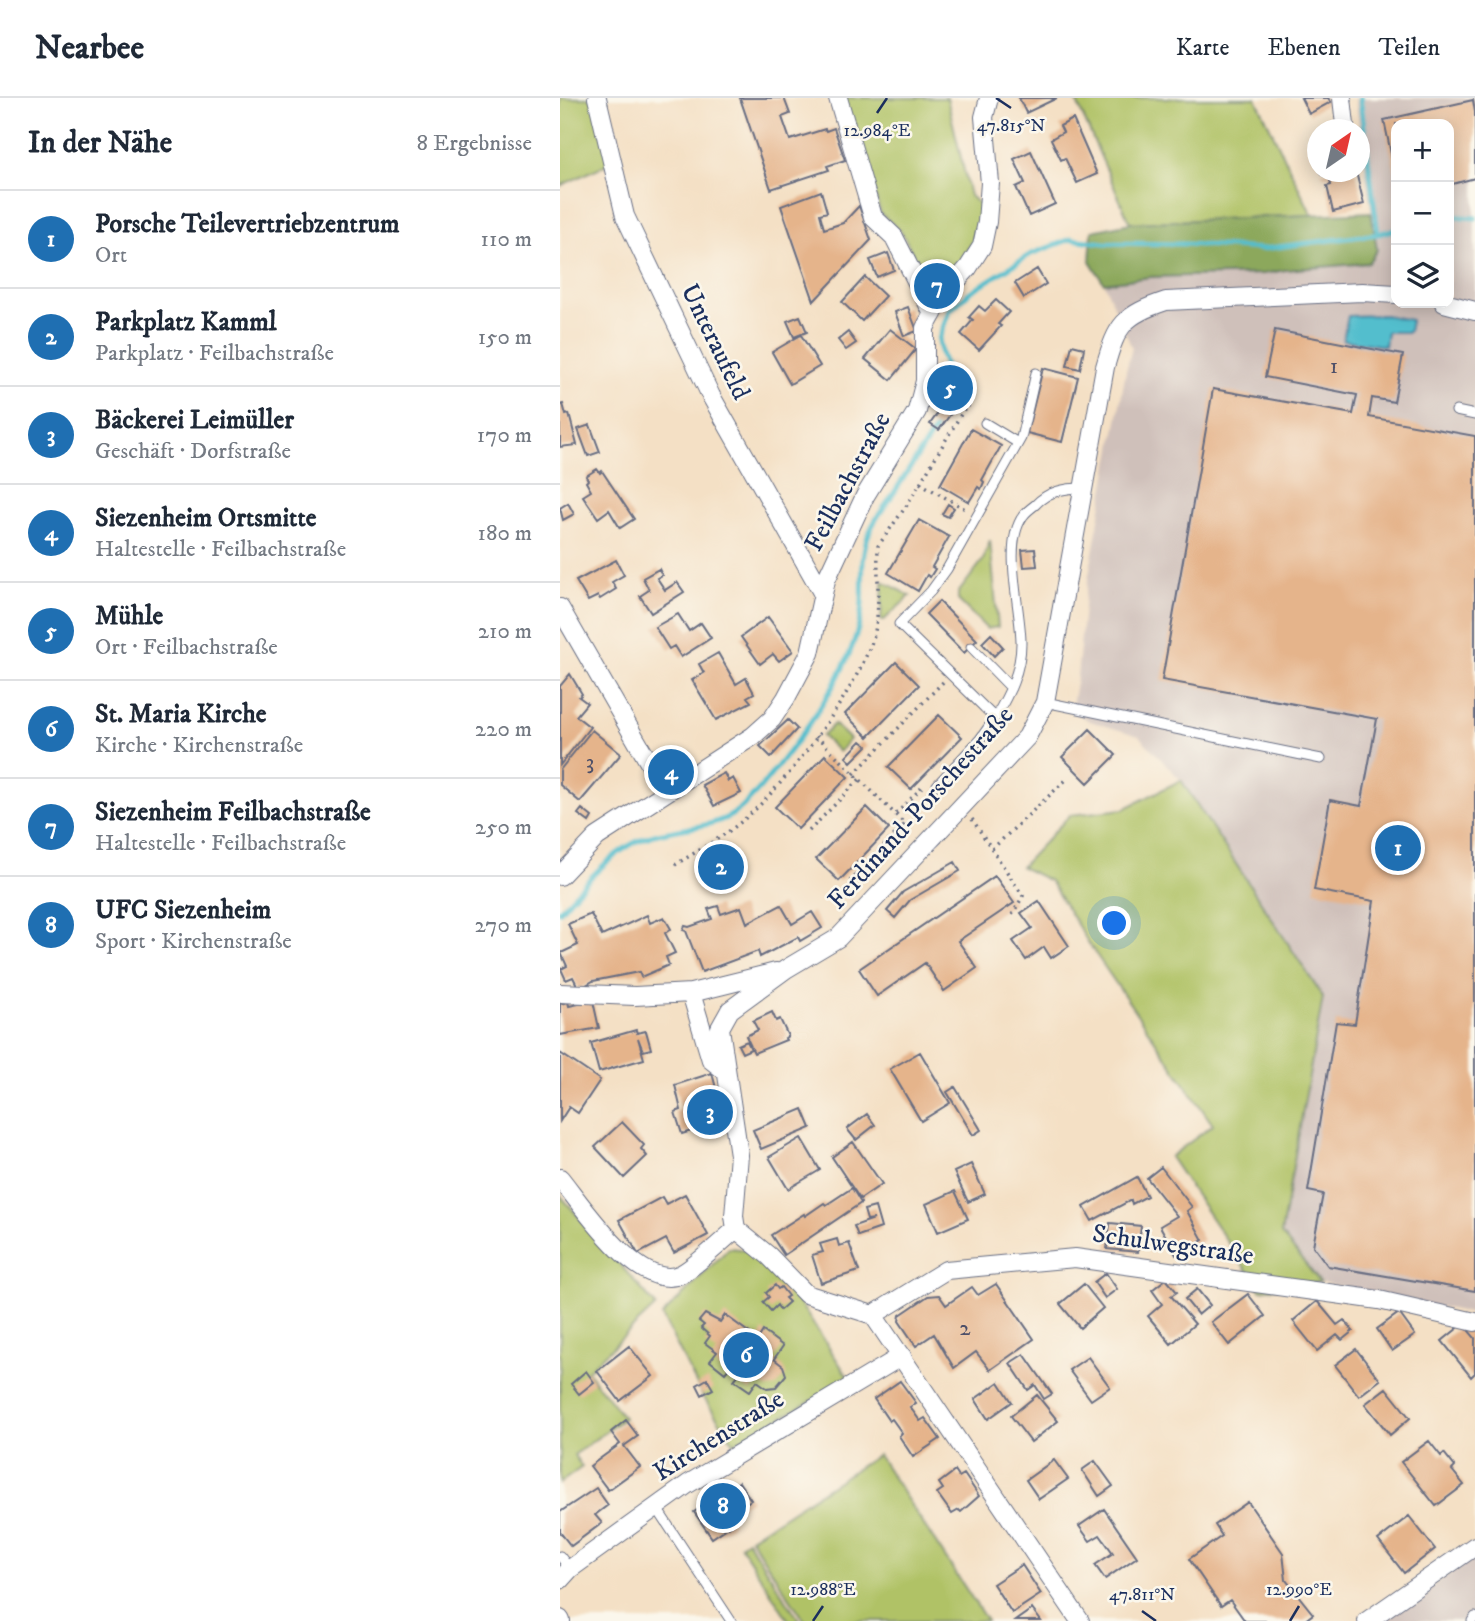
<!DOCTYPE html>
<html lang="de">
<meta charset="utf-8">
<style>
body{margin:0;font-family:"IM FELL DW Pica",serif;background:#f2f2f3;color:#1f2937}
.controls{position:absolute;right:21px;top:21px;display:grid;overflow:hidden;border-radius:14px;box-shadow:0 4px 18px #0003}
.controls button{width:63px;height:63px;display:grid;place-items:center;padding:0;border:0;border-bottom:2px solid #e0e1e3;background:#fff;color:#1f2937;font:35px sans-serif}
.compass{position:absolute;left:747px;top:21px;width:63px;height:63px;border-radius:50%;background:#fff;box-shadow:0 4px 18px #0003;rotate:34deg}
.you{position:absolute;left:555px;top:826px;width:24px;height:24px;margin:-18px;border:5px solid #fff;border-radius:50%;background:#1a73e8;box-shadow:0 0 0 10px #1a73e833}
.badge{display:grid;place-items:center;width:46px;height:46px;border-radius:50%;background:#1f6fb2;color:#fff;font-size:23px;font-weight:700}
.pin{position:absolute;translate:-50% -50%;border:4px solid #fff;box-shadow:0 2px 7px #0006}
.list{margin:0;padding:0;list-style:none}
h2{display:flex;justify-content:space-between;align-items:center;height:91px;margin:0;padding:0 28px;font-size:30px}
h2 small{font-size:23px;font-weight:400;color:#747a83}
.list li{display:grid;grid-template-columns:46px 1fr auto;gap:21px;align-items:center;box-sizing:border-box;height:98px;padding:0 28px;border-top:2px solid #e0e1e3}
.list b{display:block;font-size:26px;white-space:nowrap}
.list p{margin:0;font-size:23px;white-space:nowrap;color:#747a83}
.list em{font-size:23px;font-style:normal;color:#747a83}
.icon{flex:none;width:38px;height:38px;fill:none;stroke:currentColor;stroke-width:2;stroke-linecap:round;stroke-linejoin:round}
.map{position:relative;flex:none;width:915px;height:1523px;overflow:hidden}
header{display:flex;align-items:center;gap:42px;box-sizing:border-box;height:98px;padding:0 35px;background:#fff;border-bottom:2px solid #e0e1e3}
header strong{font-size:33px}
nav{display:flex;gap:38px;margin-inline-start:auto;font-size:24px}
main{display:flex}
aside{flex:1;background:#fff}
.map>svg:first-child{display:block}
</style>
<header>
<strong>Nearbee</strong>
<nav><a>Karte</a><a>Ebenen</a><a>Teilen</a></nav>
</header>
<main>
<aside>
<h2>In der Nähe<small>8 Ergebnisse</small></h2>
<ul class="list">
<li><span class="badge">1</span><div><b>Porsche Teilevertriebzentrum</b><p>Ort</p></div><em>110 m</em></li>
<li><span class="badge">2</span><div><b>Parkplatz Kamml</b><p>Parkplatz · Feilbachstraße</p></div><em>150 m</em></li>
<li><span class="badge">3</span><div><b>Bäckerei Leimüller</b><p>Geschäft · Dorfstraße</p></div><em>170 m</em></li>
<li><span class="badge">4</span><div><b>Siezenheim Ortsmitte</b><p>Haltestelle · Feilbachstraße</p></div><em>180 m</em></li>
<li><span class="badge">5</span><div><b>Mühle</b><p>Ort · Feilbachstraße</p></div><em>210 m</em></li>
<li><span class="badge">6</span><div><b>St. Maria Kirche</b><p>Kirche · Kirchenstraße</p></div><em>220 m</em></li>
<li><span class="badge">7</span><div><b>Siezenheim Feilbachstraße</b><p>Haltestelle · Feilbachstraße</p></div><em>250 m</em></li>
<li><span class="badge">8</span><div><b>UFC Siezenheim</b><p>Sport · Kirchenstraße</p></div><em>270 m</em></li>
</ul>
</aside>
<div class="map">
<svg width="915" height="1523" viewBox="0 0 915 1523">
<rect width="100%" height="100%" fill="#fbf7ec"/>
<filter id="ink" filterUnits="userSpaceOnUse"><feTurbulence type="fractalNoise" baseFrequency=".0143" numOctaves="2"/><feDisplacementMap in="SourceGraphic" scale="14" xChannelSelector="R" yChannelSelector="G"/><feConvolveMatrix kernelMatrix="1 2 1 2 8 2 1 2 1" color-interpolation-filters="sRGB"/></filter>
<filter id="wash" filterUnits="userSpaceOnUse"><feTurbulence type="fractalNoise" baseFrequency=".00686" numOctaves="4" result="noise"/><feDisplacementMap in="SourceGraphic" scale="28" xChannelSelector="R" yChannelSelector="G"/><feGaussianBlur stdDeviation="1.57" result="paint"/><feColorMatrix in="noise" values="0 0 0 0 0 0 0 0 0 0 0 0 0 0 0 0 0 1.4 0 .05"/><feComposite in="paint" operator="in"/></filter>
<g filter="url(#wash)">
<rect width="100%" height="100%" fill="#f4e0c5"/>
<path fill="#cfc0ba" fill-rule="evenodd" d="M795 0H915V1216L760 1184 721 1136 763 899 621 682 579 638 530 623 511 613 517 579 525 499 566 273 572 250 544 185 591 179 703 176 817 152ZM836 26H889V205H836Z
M915 1458V1523H823Z"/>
<path fill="#b0c266" stroke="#667862" stroke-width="2" d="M0 0H45L58 61 0 88Z
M282 0H387L410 98 421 108 415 140 388 180 368 185 341 133 321 116Z
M515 0H696L752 117 570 125Z
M430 442 438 529 427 531 398 502V495L423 462Z
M323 483 350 498 323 523 321 522Z
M274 626 290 641 279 654 262 638Z
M621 682 763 899 721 1136 760 1184 700 1192 610 1059 653 1027 531 849 490 783 461 769 510 717 564 711Z
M0 1097 96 1208 27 1273 64 1320 14 1357 22 1369 0 1385Z
M169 1150 188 1152 235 1198 290 1282 174 1345 142 1297 102 1218Z
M318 1357 427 1523H245L190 1440Z
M187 1442 240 1523H229L180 1447Z"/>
<path fill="#8ca85b" stroke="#546c5c" stroke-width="2" d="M811 114 817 152 808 165 725 172 703 176 591 179 544 185 530 163 532 133 570 125Z"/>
<path fill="#53becd" stroke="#377696" stroke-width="2" d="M825 217 851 222 849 234H827L825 248 783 242 788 218Z"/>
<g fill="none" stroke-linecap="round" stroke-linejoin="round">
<path stroke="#53becd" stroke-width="5" d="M800 0 818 136
M889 118 915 120
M388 312 394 293 381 256 379 241 389 213 410 194 471 156 511 141 544 145 627 146 702 151 818 136 836 131
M0 813C20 790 50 756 78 743 107 729 142 733 170 718 182 711 192 699 201 689 237 645 293 573 301 516 305 488 298 460 310 433 314 422 323 411 330 401 345 378 360 354 376 330"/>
</g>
<g id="blocks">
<path fill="#e5b48b" d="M180 0H224L230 16 222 19 230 42 265 31 266 33 274 30 285 62 267 68 269 72 211 91Z
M459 0H497L466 15Z
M741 0H768L771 4 749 16Z
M913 2 915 14V80L889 87V26H836L835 75 824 22Z
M513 21 537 76 517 85 505 60 501 62 491 41 503 34 500 28Z
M471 53 495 106 469 118 456 89 465 85 454 61Z
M761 74H796L804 106 773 114 767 88 771 87 769 77 764 78Z
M261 93 267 114 260 116 264 131 283 125 299 108 311 142 254 203 221 108Z
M328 155 334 172 317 179 310 162Z
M477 171 486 186 464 200 455 185Z
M305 179 325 198 302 223 282 204Z
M436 202 449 214 438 226 441 228 419 252 401 236 413 222 409 219 419 208 425 213Z
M348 209 357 233 344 238 335 214Z
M240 218 247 234 234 239 227 223Z
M330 231 356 251 331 282 305 261Z
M715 232 843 257 834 304 812 300 809 319 915 338V1193L768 1168 753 1148 763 1096 748 1093 776 924 795 926 814 803 754 792 770 702 801 708 817 621 602 582 653 291 793 316 797 297 705 279Z
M288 234 296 245 286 252 278 242Z
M241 237 260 268 230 286 212 254Z
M512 247 524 250 520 271 507 268Z
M483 270 518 279 502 344 467 335Z
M3 306 6 317 9 316 17 347 0 349V307Z
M383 308 392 314 379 332 370 326Z
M30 327 40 354 28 358 18 331Z
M411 331 441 348 422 382 424 384 421 391 418 389 409 404 380 387Z
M37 371 40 375 42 373 74 421 60 430 49 412 38 420 23 398 31 393 26 384 28 382 26 378Z
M8 405 14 416 3 422 0 410Z
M388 406 394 410 388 419 382 416Z
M359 422 389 439 372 469 375 471 370 479 367 477 358 493 328 475Z
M475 451 477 468 464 469 462 452Z
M56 462 64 477 52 484 56 491 40 501 38 498 28 503 16 483Z
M99 471 102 477 97 480 105 492 117 484 124 494 91 515 80 498 89 492 83 480Z
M379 503 417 542 404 555 366 516Z
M118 516 129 533 141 525 151 540 121 559 114 548 109 551 95 529Z
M208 519 233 553 219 563 213 556 200 566 181 539Z
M431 536 443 549 434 558 422 545Z
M158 555 176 586 186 580 194 595 187 599 191 604 156 622 132 582 144 575 139 566Z
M336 564 359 587 308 639 285 616Z
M10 576 22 596 19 599 27 605 16 618 30 629 0 667V588Z
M379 617 402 639 351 691 328 669Z
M228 622 237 631 211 659 200 648Z
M530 631 556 657 528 685 502 659Z
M32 632 61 656 20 704 0 687V672Z
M301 643 307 648 291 664 286 659Z
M265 657 288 679 238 731 215 709Z
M164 675 168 683 173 680 181 695 154 708 142 687Z
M307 709 329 731 279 783 256 761Z
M22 711 32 719 29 724 18 716Z
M395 764 400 773 350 802 335 820 327 813 343 794Z
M435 778 454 805 398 843 417 870 384 893 365 865 317 898 299 871Z
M479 803 509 848 491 860 484 849 466 862 453 843 472 830 461 815Z
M221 807 232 826 252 814 262 830 240 843 238 839 200 859 198 853 142 874 126 833 123 832 125 828 129 829 152 821 148 811 158 808 161 816 181 809 187 825Z
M31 816 42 838 87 817 90 825 104 819 111 831 105 835 115 855 106 859 109 867 81 879 79 874 33 883 19 891 13 879 6 882 1 871 7 868 1 855 18 847 8 826Z
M33 903 39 930 0 937V906L8 904 9 908Z
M212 914 216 923 220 921 228 938 225 940 226 942 194 955 186 938 198 932 193 923Z
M76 932 77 935 86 933 91 951 83 953 78 940 84 961 39 974 31 945Z
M187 943 191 951 182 955 178 947Z
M360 954 390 1005 361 1023 330 971Z
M0 955 40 982 18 1015 9 1009 0 1023Z
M152 975 157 994 147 997 156 1025 122 1036 115 1014 121 1012 115 987Z
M395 989 421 1032 413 1037 387 994Z
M243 1011 251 1030 201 1051 193 1032Z
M307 1016 315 1027 296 1042 287 1031Z
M62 1024 84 1047 81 1051 87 1058 64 1080 35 1049Z
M241 1040 260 1072 228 1091 209 1059Z
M293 1044 322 1086 300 1101 272 1059Z
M411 1066 425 1096 408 1104 394 1074Z
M601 1069 632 1109 627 1113 643 1142 616 1157 600 1128 617 1118 587 1080Z
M577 1079 587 1098 572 1106 571 1102 532 1123 524 1109Z
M292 1090 301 1105 224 1157 211 1137 244 1116 245 1118 264 1105 266 1107Z
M395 1093 408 1121 378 1134 366 1106Z
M125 1096 148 1137 114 1155 106 1141 78 1156 59 1122 102 1099 106 1106Z
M315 1109 321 1130 298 1138 294 1128 314 1121 307 1122 304 1112Z
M550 1125 581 1128 578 1154 547 1151Z
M277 1141 279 1148 289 1145 299 1173 261 1185 252 1157 263 1154 260 1146Z
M546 1175 557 1191 545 1200 534 1184Z
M606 1181 617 1194 611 1198 635 1226 611 1246 588 1218 602 1206 592 1192Z
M436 1186 474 1241 430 1272 416 1254 394 1270 374 1236 356 1248 339 1223 340 1217 368 1198 379 1197 386 1207 412 1189 418 1197Z
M524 1186 543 1210 520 1230 500 1206Z
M215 1187 218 1191 221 1189 228 1198 225 1200 229 1204 220 1212 217 1207 211 1213 203 1204 209 1199 206 1195Z
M637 1191 650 1207 638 1217 625 1201Z
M688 1196 705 1218 669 1247 651 1224Z
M757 1203 777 1227 784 1222 793 1233 782 1242 777 1237 757 1253 733 1223Z
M839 1215 855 1237 832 1253 817 1231Z
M145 1216 160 1224 165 1217 198 1241 203 1233 223 1248 214 1261 223 1268 226 1277 216 1289 207 1290 197 1283 190 1293 174 1282 183 1271 174 1264 165 1275 150 1263 157 1254 145 1245 150 1238 141 1230 144 1227 139 1223Z
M903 1226 915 1240V1275L911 1279 882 1243Z
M69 1248 93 1278 60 1303 37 1273Z
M796 1251 820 1282 799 1298 775 1267Z
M464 1256 492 1296 484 1301 475 1287 468 1292 450 1265Z
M528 1259 550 1289 531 1302 509 1272Z
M26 1273 34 1284 19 1296 11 1286Z
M147 1281 153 1291 142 1297 137 1287Z
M340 1283 356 1305 350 1309 360 1323 365 1320 380 1341 353 1359 339 1338 342 1335 332 1321 329 1323 314 1301Z
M439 1284 452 1304 428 1321 415 1301Z
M826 1290 850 1320 830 1337 805 1306Z
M477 1297 498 1323 471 1344 451 1318Z
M66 1322 78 1338 64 1348 80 1369 48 1392 30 1368 60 1346 51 1334Z
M869 1343 881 1358 884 1355 895 1369 892 1372 904 1387 876 1408 841 1364Z
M494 1362 508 1381 479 1401 466 1382Z
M535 1363 553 1388 539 1398 522 1372Z
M395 1373 399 1379 404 1376 419 1398 401 1414 399 1412 392 1416 377 1395 383 1391 379 1385Z
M179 1384 191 1402 167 1417 173 1426 152 1440 134 1414Z
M36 1390 48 1407 35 1417 42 1425 11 1448 0 1434V1414Z
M688 1404 723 1455 726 1482 753 1516 744 1523H685L670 1502 661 1508 629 1461 662 1438 655 1427Z
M544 1411 577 1459 545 1481 535 1467 553 1455 540 1437 530 1443 519 1428Z
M849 1418 875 1451 844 1475 818 1442Z
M462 1467 481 1496 452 1515 433 1486Z
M472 1511 481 1523H455Z"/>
</g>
</g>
<g filter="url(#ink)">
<use href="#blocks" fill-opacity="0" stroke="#676d82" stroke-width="2"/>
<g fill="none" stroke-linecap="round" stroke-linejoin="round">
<defs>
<path id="service" d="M476 275 461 340 387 471 371 493 339 526 435 620C449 596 461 573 461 545 461 510 442 447 463 418 466 414 471 410 475 407 488 393 505 390 524 390
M896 313 915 317
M425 325 458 345
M411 549 451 590
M485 604 761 661
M377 687 420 641 435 620
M96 1409 171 1523
M0 1458 10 1471
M912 1523 915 1519"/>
<path id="minor" d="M37 0 65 118 151 298 263 496
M278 0 313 119 334 139 373 216
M782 0 785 27 783 32
M884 205 915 213
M0 510 106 694
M0 778 37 739 193 638 212 621 226 600 250 555 266 482 305 398 357 313 365 283V230L382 199 408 170 422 148 427 124 430 85 424 19 429 0
M0 895 75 898 131 895 216 874
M131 895 151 962 165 973
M0 1080C22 1107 80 1196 121 1176 135 1169 162 1143 176 1131
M176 1131 174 1118 179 1057 160 930 170 912 226 871 278 840 467 639 485 604 545 269C557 226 564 217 606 203L802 194 836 196
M176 1131 209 1158 246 1196 313 1217 520 1523
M313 1217 386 1172 515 1160 819 1202 915 1224
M0 1482 10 1471 128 1386 342 1258
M0 1521 1 1523
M807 1523 915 1448"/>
</defs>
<use href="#service" stroke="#676d82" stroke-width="11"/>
<use href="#minor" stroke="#676d82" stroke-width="20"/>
<path stroke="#676d82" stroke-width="3.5" stroke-dasharray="2 5" stroke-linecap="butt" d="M360 385 407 412
M256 638 345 726 290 783
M294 676 383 584
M336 716 363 688
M412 721 463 798 452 817
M249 733 300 681
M432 751 507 681
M115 767C137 753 162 740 182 723 224 690 303 585 315 533 320 509 317 473 318 448L347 407 406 308 414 307"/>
<use href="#service" stroke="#fff" stroke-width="9"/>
<use href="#minor" stroke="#fff" stroke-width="18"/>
</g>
</g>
<path fill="none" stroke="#1b2f5e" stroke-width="2.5" d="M436 0 451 10M317 15 327 0M582 1513 596 1523M253 1523 263 1508M730 1523 739 1508"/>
<g text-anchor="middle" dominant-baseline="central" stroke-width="5" stroke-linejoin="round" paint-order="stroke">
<g font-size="23" fill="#4e5069">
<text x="774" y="268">1</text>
<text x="30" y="664">3</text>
<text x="405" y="1230">2</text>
</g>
<g font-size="26" fill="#1b2f5e" stroke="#fbf7ec">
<text transform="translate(155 244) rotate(64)">Unteraufeld</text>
<text transform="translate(288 384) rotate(-62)">Feilbachstraße</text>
<text transform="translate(361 710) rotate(-48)">Ferdinand-Porschestraße</text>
<text transform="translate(613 1147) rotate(8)">Schulwegstraße</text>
<text transform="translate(159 1338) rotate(-32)">Kirchenstraße</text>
</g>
</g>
<g font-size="18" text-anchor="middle" fill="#1b2f5e" stroke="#fbf7ec" stroke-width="5" stroke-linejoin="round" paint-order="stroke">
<text x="451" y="33">47.815°N</text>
<text x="317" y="38">12.984°E</text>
<text x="263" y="1497">12.988°E</text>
<text x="739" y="1497">12.990°E</text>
<text x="582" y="1502">47.811°N</text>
</g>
</svg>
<div class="controls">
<button>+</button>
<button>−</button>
<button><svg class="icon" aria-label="layers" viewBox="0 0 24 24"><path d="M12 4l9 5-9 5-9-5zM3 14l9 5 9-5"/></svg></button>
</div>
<svg class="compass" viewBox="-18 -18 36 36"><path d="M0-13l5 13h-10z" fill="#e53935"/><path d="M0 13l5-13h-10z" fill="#747a83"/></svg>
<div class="you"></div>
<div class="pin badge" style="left:838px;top:750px">1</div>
<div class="pin badge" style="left:161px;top:769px">2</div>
<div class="pin badge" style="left:150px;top:1014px">3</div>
<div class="pin badge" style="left:111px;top:674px">4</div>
<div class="pin badge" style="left:390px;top:290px">5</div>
<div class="pin badge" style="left:186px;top:1257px">6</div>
<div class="pin badge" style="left:377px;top:188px">7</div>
<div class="pin badge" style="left:163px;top:1408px">8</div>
</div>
</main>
